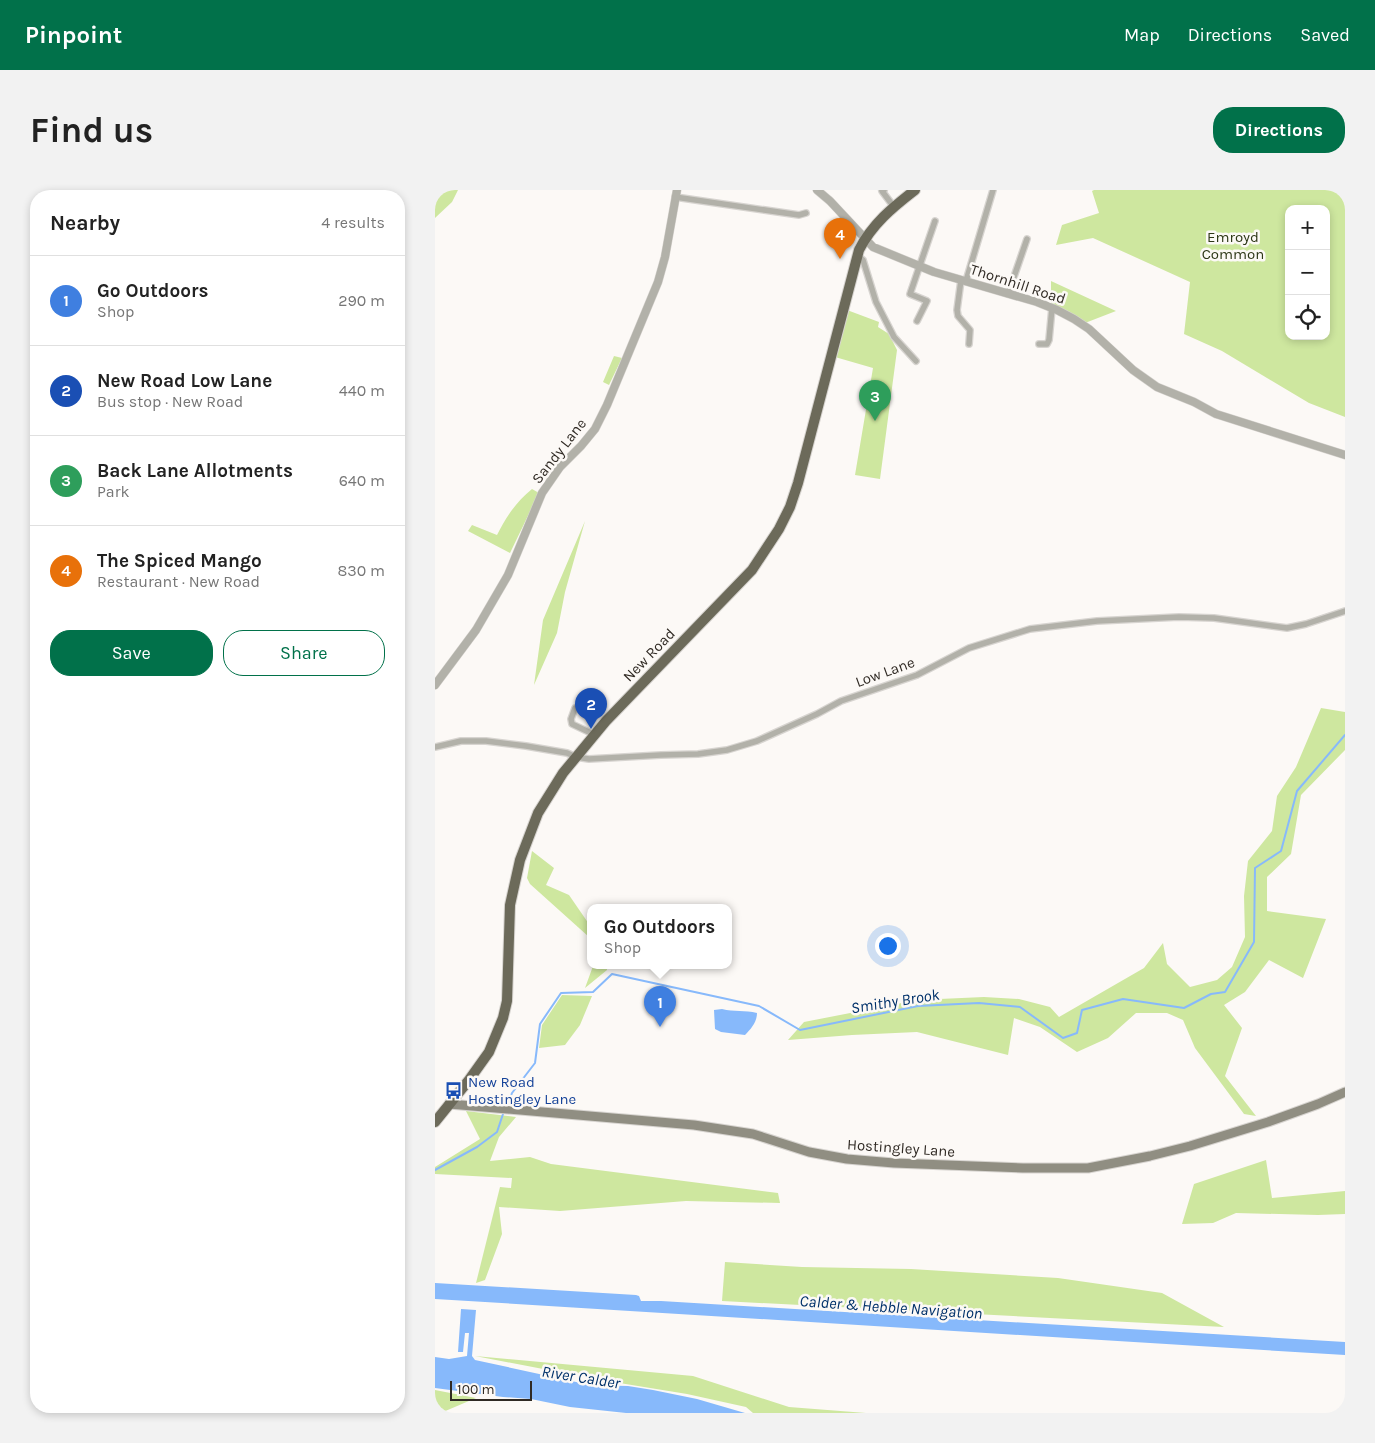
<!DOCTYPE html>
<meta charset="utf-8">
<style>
body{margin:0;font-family:Karla,sans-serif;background:#f2f2f2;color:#222}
.controls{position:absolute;right:15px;top:15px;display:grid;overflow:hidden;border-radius:10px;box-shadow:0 2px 8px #0003}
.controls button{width:45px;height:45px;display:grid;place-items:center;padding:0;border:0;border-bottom:1px solid #e0e0e0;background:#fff;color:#222;font:25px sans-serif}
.scale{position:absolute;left:15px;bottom:12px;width:82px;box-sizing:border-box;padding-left:5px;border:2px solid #302a24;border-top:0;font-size:14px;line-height:18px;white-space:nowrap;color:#302a24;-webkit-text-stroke:4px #fcf9f6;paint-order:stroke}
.you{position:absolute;left:452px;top:755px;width:18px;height:18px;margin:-12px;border:4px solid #fff;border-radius:50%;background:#1a73e8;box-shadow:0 0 0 8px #1a73e833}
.badge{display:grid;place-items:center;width:32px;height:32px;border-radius:50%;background:#01714a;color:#fff;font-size:16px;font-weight:700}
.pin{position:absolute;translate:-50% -41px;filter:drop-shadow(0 1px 2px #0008)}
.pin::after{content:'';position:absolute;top:26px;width:18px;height:15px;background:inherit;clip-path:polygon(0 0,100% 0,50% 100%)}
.popup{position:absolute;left:152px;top:714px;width:145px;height:65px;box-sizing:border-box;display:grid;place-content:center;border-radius:10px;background:#fff;filter:drop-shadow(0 1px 4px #0005);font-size:16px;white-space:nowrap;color:#767676}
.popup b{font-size:19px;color:#222}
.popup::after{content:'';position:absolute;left:50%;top:100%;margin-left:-10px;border:10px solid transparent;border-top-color:#fff}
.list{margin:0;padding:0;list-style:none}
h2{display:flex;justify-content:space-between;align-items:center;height:65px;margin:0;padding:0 20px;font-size:21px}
h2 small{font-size:16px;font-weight:400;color:#767676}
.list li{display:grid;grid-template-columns:32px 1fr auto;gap:15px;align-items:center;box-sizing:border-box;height:90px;padding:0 20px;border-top:1px solid #e0e0e0}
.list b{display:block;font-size:19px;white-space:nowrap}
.list p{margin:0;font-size:16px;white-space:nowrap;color:#767676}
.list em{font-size:16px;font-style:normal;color:#767676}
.actions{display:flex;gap:10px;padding:15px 20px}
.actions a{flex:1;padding:11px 0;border:1px solid #01714a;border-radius:20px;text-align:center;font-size:18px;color:#01714a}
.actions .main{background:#01714a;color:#fff}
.icon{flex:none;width:28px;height:28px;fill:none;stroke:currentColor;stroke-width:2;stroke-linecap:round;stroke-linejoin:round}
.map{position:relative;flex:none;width:910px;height:1223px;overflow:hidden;border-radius:20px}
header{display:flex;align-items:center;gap:30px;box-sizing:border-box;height:70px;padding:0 25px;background:#01714a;color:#fff}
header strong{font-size:24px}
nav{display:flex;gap:28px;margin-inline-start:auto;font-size:18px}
.intro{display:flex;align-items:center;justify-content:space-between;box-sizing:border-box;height:120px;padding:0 30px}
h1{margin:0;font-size:35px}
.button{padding:12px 22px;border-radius:20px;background:#01714a;color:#fff;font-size:18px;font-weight:700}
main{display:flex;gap:30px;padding:0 30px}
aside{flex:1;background:#fff;border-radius:20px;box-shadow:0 2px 8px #0003}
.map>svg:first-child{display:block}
</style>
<header>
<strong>Pinpoint</strong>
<nav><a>Map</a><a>Directions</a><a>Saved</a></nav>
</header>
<div class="intro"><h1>Find us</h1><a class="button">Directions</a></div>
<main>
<aside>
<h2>Nearby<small>4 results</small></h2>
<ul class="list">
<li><span class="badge" style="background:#3f7fe0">1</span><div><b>Go Outdoors</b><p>Shop</p></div><em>290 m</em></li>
<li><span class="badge" style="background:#1a4fb4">2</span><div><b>New Road Low Lane</b><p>Bus stop · New Road</p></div><em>440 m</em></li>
<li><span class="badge" style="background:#2e9e5b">3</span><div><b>Back Lane Allotments</b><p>Park</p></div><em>640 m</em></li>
<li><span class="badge" style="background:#e8710a">4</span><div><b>The Spiced Mango</b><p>Restaurant · New Road</p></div><em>830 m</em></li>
</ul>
<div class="actions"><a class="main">Save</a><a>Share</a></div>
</aside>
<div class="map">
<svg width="910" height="1223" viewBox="0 0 910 1223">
<rect width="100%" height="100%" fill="#fcf9f6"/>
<path fill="#cee79f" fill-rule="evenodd" d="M0 0H23L17 12 0 28Z
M659 0H910V227L874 213 787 161 749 144 755 92 658 48 621 55 627 35 664 23 657 1ZM854 19H891V146H854Z
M616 91 681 121 650 133 616 115Z
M412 120 444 132 443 137 454 144 462 160 445 289 420 285 438 178 400 167Z
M179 166 187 168 174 195 168 192Z
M97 299 104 303 75 363 33 341 37 335 62 345C71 327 81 312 97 299Z
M150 331 130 402 122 443 99 495 108 430Z
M886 518 910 522V560L866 605 856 664 832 687V721L891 729 868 788 834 770 810 802 789 815 807 838 790 886 821 926 809 924 760 858 748 830 732 823H701L673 848 642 862 605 837 579 828 573 865 482 842 417 845 353 850 369 832 482 810 549 807 584 809 615 817 624 827 709 778 728 753 732 774 755 797 782 790 797 777 810 747 809 706 813 671 837 641 842 606 861 577Z
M97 661 119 678 111 695 134 705 156 737V756L154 747 95 694 92 688Z
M158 776H172V780L150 798Z
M127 805 157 806 145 835 130 855 104 858 107 835Z
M31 921 81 927 64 947 55 971 95 967 116 974 343 1003 345 1013 251 1011 125 1021 64 1017 67 1044 50 1090 41 1093 65 997 76 998 77 988 0 984V977L45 949Z
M831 970 837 1008 910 1001V1024L883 1025 801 1023 778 1033 747 1034 759 994Z
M290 1072 367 1077 476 1079 623 1088 727 1103 789 1137 287 1111Z
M40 1166 258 1186 354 1217 431 1223H318L311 1217 252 1204 160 1189Z
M0 1200 41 1208 8 1222 0 1221Z"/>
<path fill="#87b9fb" d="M287 819C299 822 310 820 322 823 322 832 316 839 310 845L286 842 280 839 279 820Z
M0 1093 201 1105 204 1106 206 1111H226L910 1152V1165L0 1109Z
M26 1119 41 1120 37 1166 40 1170 155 1195 193 1196 218 1200 262 1209 310 1223H191L135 1217 96 1209 68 1207 0 1198V1167L14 1169 32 1166 34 1143H30L28 1162H23Z"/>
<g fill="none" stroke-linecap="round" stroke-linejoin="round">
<path stroke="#87b9fb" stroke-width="2" d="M72 916 77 903 100 873 105 834 126 803 158 802 177 784 324 816 365 840 483 816 544 813 585 817 628 848 642 843 647 820 688 809 749 818 776 804 790 802 819 752 820 678 846 661 862 601 910 545
M0 980 42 957 62 942 68 924"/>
<defs>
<path id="minor" d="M449 0 447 1 459 17
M240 7 364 25 371 23
M422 65 428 70 441 112 459 147 481 171
M526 90 522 120 523 126 535 140 534 154
M531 91 558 0
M573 104 592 49
M482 131 492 111 475 104 500 31
M604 154H612L614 150 617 118
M140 518 136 529 137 534 160 545
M0 557 26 551H51L91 556 132 563 141 567 154 569 226 565 263 564 292 560 322 551 382 524 406 511 482 485 534 458 595 439 662 431 744 427 779 428 852 438 871 434 910 421"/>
<path id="tertiary" d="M382 0 395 11 438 57 499 82 602 112 622 120 639 129 654 139 698 180 722 197 759 212 781 224 910 265
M0 495 41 440 73 385 107 303 125 277 146 256 160 239 172 215 223 92 230 67 242 0"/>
<path id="secondary" d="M14 914 259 935 318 944 374 962 412 969 459 973 588 978H653L715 966 755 956 833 932 883 914 910 902"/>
<path id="trunk" d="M0 932 34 890 54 862 68 828 72 811 75 715 85 670 103 623 128 583 171 531 317 380 344 339 355 317 363 293 424 60C437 34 458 17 480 0"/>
</defs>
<use href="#minor" stroke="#d7d4d0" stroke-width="8"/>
<use href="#tertiary" stroke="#d7d4d0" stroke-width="9"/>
<use href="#secondary" stroke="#d7d4d0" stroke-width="11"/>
<use href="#trunk" stroke="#d7d4d0" stroke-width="12"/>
<use href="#minor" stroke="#b2b1a9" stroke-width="5.5"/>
<use href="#tertiary" stroke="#b2b1a9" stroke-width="8"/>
<use href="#secondary" stroke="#908e82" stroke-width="9"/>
<use href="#trunk" stroke="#6c6a5a" stroke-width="10"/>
</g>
<defs>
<symbol id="bus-bare" viewBox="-9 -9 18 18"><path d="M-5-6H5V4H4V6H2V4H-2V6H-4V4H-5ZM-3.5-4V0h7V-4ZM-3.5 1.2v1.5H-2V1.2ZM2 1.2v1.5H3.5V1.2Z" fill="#1a4fb4" stroke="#fcf9f6" stroke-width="2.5" paint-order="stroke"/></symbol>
</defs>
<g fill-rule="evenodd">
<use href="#bus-bare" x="6" y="888" width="25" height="25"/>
</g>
<g text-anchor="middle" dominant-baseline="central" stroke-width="5" stroke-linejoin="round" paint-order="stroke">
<g font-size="15" fill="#2d3716" stroke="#fcf9f6">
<text x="798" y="47">Emroyd<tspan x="798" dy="17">Common</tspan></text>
</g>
<g font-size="15" fill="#302a24" stroke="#fcf9f6">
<text transform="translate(583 94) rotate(18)">Thornhill Road</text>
<text transform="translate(124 261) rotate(-52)">Sandy Lane</text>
<text transform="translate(214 465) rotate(-46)">New Road</text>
<text transform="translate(450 482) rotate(-20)">Low Lane</text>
<text transform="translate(466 958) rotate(4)">Hostingley Lane</text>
</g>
<g font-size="15" fill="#164399" stroke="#fcf9f6" text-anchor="start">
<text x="33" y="892">New Road<tspan x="33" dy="17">Hostingley Lane</tspan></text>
</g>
<g font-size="16" font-style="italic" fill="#00316a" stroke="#fcf9f6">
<text transform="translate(460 811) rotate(-9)">Smithy Brook</text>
<text transform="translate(456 1117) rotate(4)">Calder &amp; Hebble Navigation</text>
<text transform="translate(146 1187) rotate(9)">River Calder</text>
</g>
</g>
</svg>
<div class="controls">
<button>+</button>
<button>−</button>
<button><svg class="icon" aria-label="locate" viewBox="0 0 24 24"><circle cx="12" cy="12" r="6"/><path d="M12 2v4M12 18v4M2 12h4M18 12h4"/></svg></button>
</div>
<div class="scale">100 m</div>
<div class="you"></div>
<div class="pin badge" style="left:225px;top:837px;background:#3f7fe0">1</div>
<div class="popup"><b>Go Outdoors</b>Shop</div>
<div class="pin badge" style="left:156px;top:539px;background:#1a4fb4">2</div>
<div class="pin badge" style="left:440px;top:231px;background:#2e9e5b">3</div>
<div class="pin badge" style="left:405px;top:69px;background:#e8710a">4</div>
</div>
</main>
